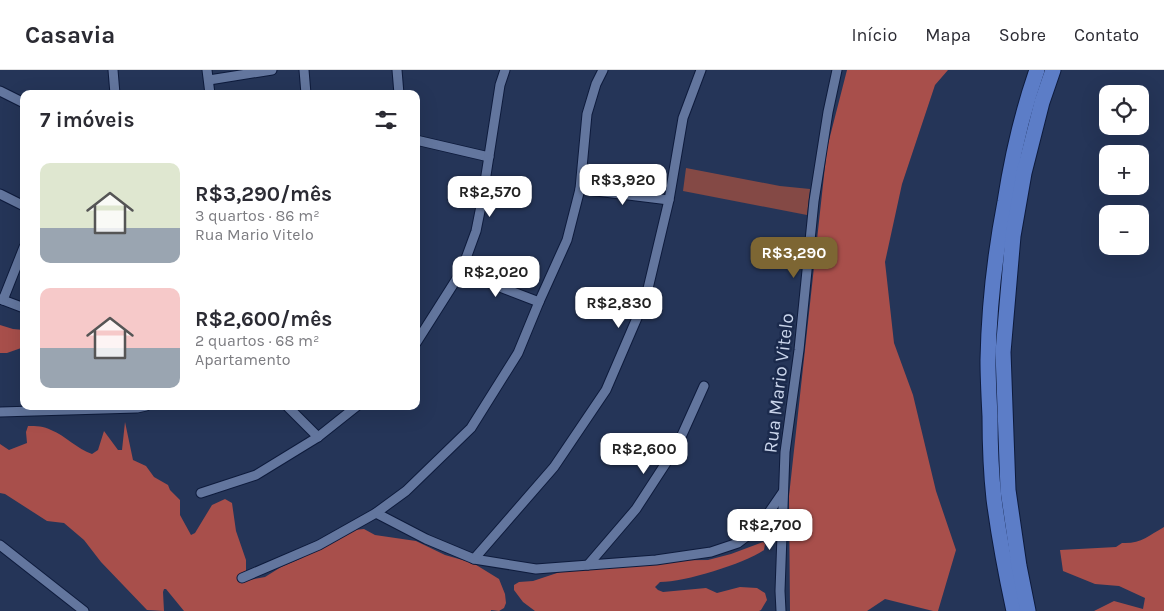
<!DOCTYPE html>
<html lang="pt">
<head>
<meta charset="utf-8">
<style>
  body { margin:0; font-family:Karla,sans-serif; background:#f2f2f3; color:#2b2b33; height:100vh; display:flex; flex-direction:column; font-size:19px; white-space:nowrap }
  * { box-sizing:border-box; margin:0 }
  p { font-size:16px; color:#7c7c81 }
  .icon { flex:none; width:28px; height:28px; fill:none; stroke:currentColor; stroke-width:2; stroke-linecap:round; stroke-linejoin:round }
  .map { position:relative; flex:1; overflow:hidden }
  .drawer { position:absolute; left:20px; top:20px; width:400px; height:320px; display:flex; flex-direction:column; background:#fff; border-radius:10px; box-shadow:0 5px 20px #0002 }
  .drawer>* { flex:none }
  .buttons { position:absolute; left:1099px; top:15px; display:grid; gap:10px }
  .buttons a { display:grid; place-items:center; width:50px; height:50px; border-radius:10px; background:#fff; box-shadow:0 5px 20px #0002; font-size:25px }
  .price { position:absolute; translate:-50% -42px; padding:0 11px; border-radius:10px; background:#fff; color:#222; font-size:16px; line-height:32px; filter:drop-shadow(0 1px 2px #0008) }
  .price::after { content:''; position:absolute; left:50%; top:30px; width:15px; height:11px; margin-left:-8px; background:inherit; clip-path:polygon(0 0,100% 0,50% 100%) }
  .price.selected { background:#7d6633; color:#fff }
  ul { padding:0; list-style:none }
  li { display:flex; align-items:center; gap:15px; height:125px; padding:0 20px }
  li span { display:grid; place-items:center; flex:none; width:140px; height:100px; border-radius:10px; color:#555 }
  li>.icon { margin-inline-start:auto }
  span .icon { width:60px; height:60px; fill:#fffc; stroke-width:1 }
  li b { font-size:21px }
  h2 { display:flex; justify-content:space-between; align-items:center; height:60px; padding:0 20px; font-size:21px }
  header { display:flex; align-items:center; gap:30px; box-sizing:border-box; height:70px; padding:0 25px; background:#fff; border-bottom:1px solid #e1e1e2 }
  header strong { font-size:24px }
  nav { display:flex; gap:28px; margin-inline-start:auto; font-size:18px }
  .map>svg:first-child { display:block }
</style>
</head>
<body>
<header>
<strong>Casavia</strong>
<nav><a>Início</a><a>Mapa</a><a>Sobre</a><a>Contato</a></nav>
</header>
<div class="map">
<svg width="1164" height="541" viewBox="0 0 1164 541">
  <rect width="100%" height="100%" fill="#253558"/>
  <polygon fill="#844945" points="686,98 780,116 810,119 807,145 683,121"/>
  <g fill="#a84f4b">
    <polygon points="847,0 948,0 935,15 902,114 885,192 894,273 913,325 936,421 956,480 938,541 933,541 885,529 867,541 790,541 789,426 827,78"/>
    <polygon points="0,255 13,259 24,260 24,277 7,283 0,283"/>
    <path d="M 125,352 L 133,390 L 146,396 L 154,407 L 168,415 L 170,420 L 180,430 L 180,445 L 191,465 L 195,463 L 212,435 L 225,429 L 232,433 L 236,461 L 246,490 L 246,506 L 249,510 L 265,507 L 281,497 L 302,488 L 343,461 L 364,459 L 375,465 L 416,471 L 445,485 L 473,493 L 499,509 L 505,524 L 506,533 L 504,538 L 499,541 L 491,540 L 491,541 L 184,541 L 166,519 L 164,519 L 163,522 L 164,541 L 147,540 L 101,492 L 84,470 L 64,453 L 47,451 L 5,424 L 0,423 L 0,374 L 9,380 L 27,373 L 26,362 L 28,356 C 36,356 44,356 51,360 C 66,366 77,379 92,384 L 98,380 L 104,361 L 118,380 L 122,380 Z"/>
    <path d="M 1164,457 L 1164,541 L 1094,541 L 1114,531 L 1143,539 L 1145,528 L 1119,516 L 1095,514 L 1063,501 L 1060,480 L 1116,477 L 1122,473 C 1141,474 1148,466 1164,457 Z"/>
    <path d="M 763,472 L 765,474 L 764,480 C 743,494 685,512 660,512 L 655,517 L 658,520 L 663,522 L 706,518 L 717,523 L 740,517 L 757,518 L 765,523 L 767,530 L 761,540 L 759,541 L 535,541 L 523,532 L 514,520 L 514,515 L 519,512 L 533,511 L 572,498 L 622,491 L 708,490 L 731,484 Z"/>
  </g>
  <g fill="none" stroke-linecap="round" stroke-linejoin="round">
    <g stroke="#0e1b3c" stroke-width="11">
      <g id="minor">
        <polyline points="113,0 115,24"/>
        <polyline points="207,0 210,24"/>
        <polyline points="304,0 306,24"/>
        <polyline points="397,0 399,24"/>
        <polyline points="209,10 272,0"/>
        <polyline points="0,21 24,33"/>
        <polyline points="416,70 489,87"/>
        <polyline points="580,119 669,130"/>
        <polyline points="0,124 24,136"/>
        <polyline points="461,202 539,232"/>
        <polyline points="0,229 24,238"/>
        <polyline points="3,230 24,177"/>
        <polyline points="416,273 461,202 476,161 482,131 500,15 505,0"/>
        <polyline points="287,336 318,367"/>
        <polyline points="0,342 137,338 146,336"/>
        <polyline points="201,423 256,405 318,367 357,336"/>
        <polyline points="376,443 426,469 474,489 536,499 656,490 711,482 738,473 759,457 783,422"/>
        <polyline points="0,475 84,541"/>
        <polyline points="474,489 554,397 606,320 646,227 669,130 683,48 701,0"/>
        <polyline points="588,495 636,439 677,376 704,316"/>
        <polyline points="242,508 319,475 376,443 406,421 471,358 518,283 539,232 567,170 580,119 587,44 596,14 603,0"/>
        <polyline points="781,541 780,521 785,382 799,280 814,131 828,42 837,0"/>
      </g>
    </g>
    <g stroke="#0e1b3c" stroke-width="17">
      <g id="trunk">
        <path d="M 1014,541 C 1006,504 999,467 994,429 C 991,402 990,374 990,346 C 989,327 988,308 988,290 C 989,237 995,184 1005,132 C 1012,87 1022,43 1037,0"/>
        <polyline points="1028,541 1019,496 1008,420 1003,282 1013,166 1024,103 1042,32 1053,0"/>
      </g>
    </g>
    <use href="#minor" stroke="#63769e" stroke-width="9"/>
    <use href="#trunk" stroke="#5c7dc7" stroke-width="15"/>
  </g>
  <g text-anchor="middle" stroke-width="5" stroke-linejoin="round" paint-order="stroke">
    <g font-size="19" fill="#cad5eb" stroke="#1b2a4c">
      <text transform="translate(778 313) rotate(-83)" y="7">Rua Mario Vitelo</text>
    </g>
  </g>
</svg>
<div class="buttons">
<a><svg class="icon" aria-label="locate" viewBox="0 0 24 24"><circle cx="12" cy="12" r="6"/><path d="M12 2v4M12 18v4M2 12h4M18 12h4"/></svg></a>
<a>+</a>
<a>−</a>
</div>
<b class="price" style="left:623px;top:136px">R$3,920</b>
<b class="price" style="left:490px;top:148px">R$2,570</b>
<b class="price selected" style="left:794px;top:209px">R$3,290</b>
<b class="price" style="left:496px;top:228px">R$2,020</b>
<b class="price" style="left:619px;top:259px">R$2,830</b>
<b class="price" style="left:644px;top:405px">R$2,600</b>
<b class="price" style="left:770px;top:481px">R$2,700</b>
<section class="drawer">
<h2>7 imóveis<svg class="icon" aria-label="filters" viewBox="0 0 24 24"><path d="M4 7h16M4 17h16"/><circle cx="9" cy="7" r="2"/><circle cx="15" cy="17" r="2"/></svg></h2>
<ul>
<li><span style="background:linear-gradient(#dfe7d0 65%,#9aa5b1 0)"><svg class="icon" aria-label="home" viewBox="0 0 24 24"><path d="M3 11l9-7 9 7M6 9v11h12V9"/></svg></span><div><b>R$3,290/mês</b><p>3 quartos · 86 m²</p><p>Rua Mario Vitelo</p></div></li>
<li><span style="background:linear-gradient(#f6c9c9 60%,#9aa5b1 0)"><svg class="icon" aria-label="home" viewBox="0 0 24 24"><path d="M3 11l9-7 9 7M6 9v11h12V9"/></svg></span><div><b>R$2,600/mês</b><p>2 quartos · 68 m²</p><p>Apartamento</p></div></li>
</ul>
</section>
</div>
</body>
</html>
